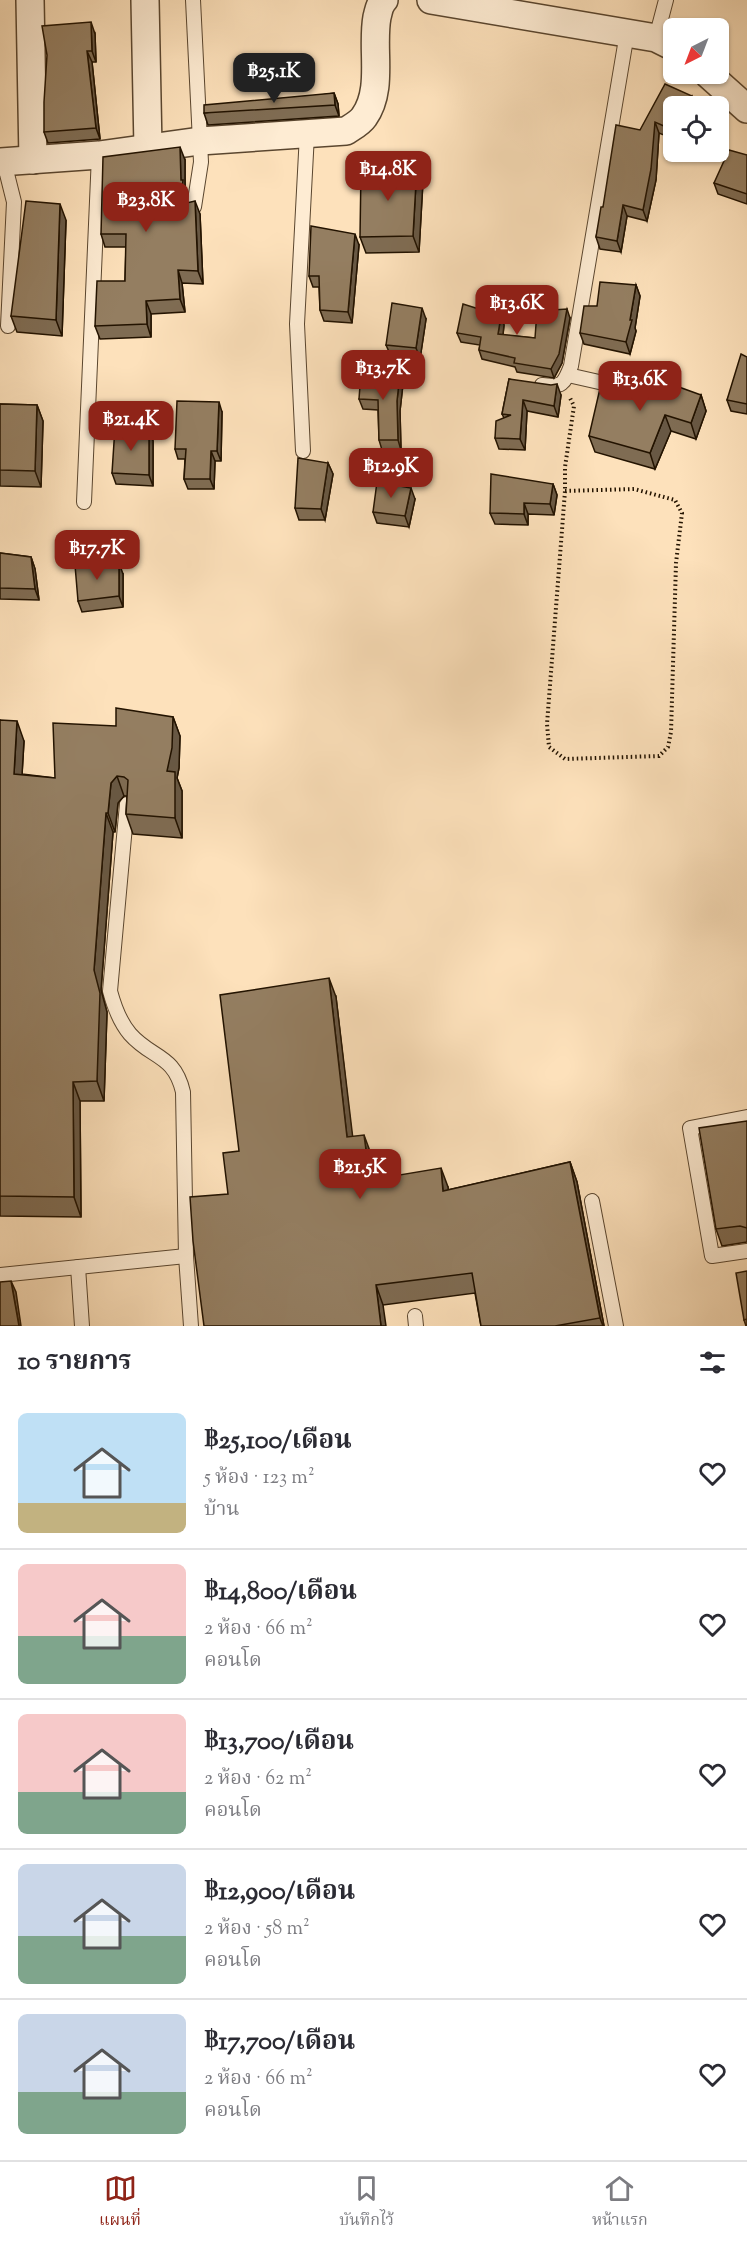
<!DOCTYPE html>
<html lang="th">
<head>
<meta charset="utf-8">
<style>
  body { margin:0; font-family:"Sorts Mill Goudy","Noto Serif Thai",serif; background:#f7f7f7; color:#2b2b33; height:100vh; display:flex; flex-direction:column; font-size:22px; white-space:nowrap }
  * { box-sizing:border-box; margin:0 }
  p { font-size:20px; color:#7c7c81 }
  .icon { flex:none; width:33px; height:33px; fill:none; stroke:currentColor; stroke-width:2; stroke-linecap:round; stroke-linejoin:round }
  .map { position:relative; height:1326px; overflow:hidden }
  .panel { display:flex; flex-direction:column; background:#fff; flex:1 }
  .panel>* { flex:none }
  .needle { width:39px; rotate:222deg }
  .controls { position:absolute; left:663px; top:18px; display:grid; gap:12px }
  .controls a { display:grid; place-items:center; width:66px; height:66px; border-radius:9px; background:#fff; box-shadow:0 2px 4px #0004; font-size:30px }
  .price { position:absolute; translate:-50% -51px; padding:0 14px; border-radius:12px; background:#8f2418; color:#fff; font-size:20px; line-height:39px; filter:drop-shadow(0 2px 3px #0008) }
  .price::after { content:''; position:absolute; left:50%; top:36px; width:18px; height:14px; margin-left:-9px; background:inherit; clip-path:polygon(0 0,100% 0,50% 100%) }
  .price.active { background:#222; color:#fff }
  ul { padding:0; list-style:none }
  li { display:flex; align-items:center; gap:18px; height:150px; padding:0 18px }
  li+li { border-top:2px solid #e1e1e2 }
  li span { display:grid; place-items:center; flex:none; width:168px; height:120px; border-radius:9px; color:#555 }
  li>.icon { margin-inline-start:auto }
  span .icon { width:72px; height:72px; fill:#fffc; stroke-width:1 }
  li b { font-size:26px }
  h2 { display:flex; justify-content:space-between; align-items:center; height:72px; padding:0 18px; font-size:26px }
  .menu { display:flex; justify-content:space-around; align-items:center; height:84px; border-top:2px solid #e1e1e2; background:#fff; font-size:16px; color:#7c7c81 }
  .menu a { display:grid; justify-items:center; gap:3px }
  .menu .active { color:#8f2418 }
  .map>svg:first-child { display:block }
</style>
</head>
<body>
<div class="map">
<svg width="747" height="1326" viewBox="0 0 747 1326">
  <rect width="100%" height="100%" fill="#fde1bb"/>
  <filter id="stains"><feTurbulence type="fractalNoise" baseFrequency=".00333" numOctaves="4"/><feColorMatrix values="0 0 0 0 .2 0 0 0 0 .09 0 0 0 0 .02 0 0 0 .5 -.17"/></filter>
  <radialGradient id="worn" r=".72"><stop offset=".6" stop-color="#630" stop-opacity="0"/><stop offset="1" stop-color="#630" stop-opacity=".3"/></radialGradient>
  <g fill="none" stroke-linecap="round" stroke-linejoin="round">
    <g stroke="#5a462f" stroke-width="16">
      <g id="service">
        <polyline points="193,0 201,162 194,207"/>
        <polyline points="656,38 666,0"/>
        <polyline points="4,162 14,202 8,326"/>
        <polyline points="568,375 630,389"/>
        <path d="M 542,385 C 562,388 564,384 571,366 L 627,33"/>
        <polyline points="303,451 297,324 307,134"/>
        <polyline points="84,502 99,155"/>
        <path d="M 127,804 L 110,991 C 114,1006 119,1021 130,1034 C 152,1059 174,1054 183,1092 L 186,1256 L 191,1326"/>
        <polyline points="747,1117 690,1128 712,1256 747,1251"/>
        <polyline points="592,1201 616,1326"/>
        <polyline points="78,1267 82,1326"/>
        <polyline points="0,1275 186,1256"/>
        <polyline points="415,1316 416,1326"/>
      </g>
    </g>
    <g stroke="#5a462f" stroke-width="30">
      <g id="minor">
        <polyline points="30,0 33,160"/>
        <polyline points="145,0 148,148"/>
        <polyline points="431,0 656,38 674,47"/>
        <polyline points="708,74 747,109"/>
        <path d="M 0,162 L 99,155 L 200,141 L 346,131 C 352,127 360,123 364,117 C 384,89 371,49 377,17 C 379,10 379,5 384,0"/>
      </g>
    </g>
    <polyline stroke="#231300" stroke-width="4" stroke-dasharray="1.5 3" stroke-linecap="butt" points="565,491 634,489 675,500 682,513 676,563 671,732 668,747 659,756 565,759 549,747 547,724 565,491 565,467 574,406 570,398"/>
    <use href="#service" stroke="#feecd3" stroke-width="14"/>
    <use href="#minor" stroke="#feecd3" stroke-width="27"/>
  </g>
  <g fill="#7f6c53" stroke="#231300" stroke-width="1.5">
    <polygon points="95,34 96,62 92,62 100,139 48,143 44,132"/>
    <polygon points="334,93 338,104 339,116 208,125 204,113"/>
    <polygon points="674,106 674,139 659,133 656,180 647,221 627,216 621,252 600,249 596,237 603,207 640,130"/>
    <polygon points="747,155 747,204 718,194 714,183"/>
    <polygon points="185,160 185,188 187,192 186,202 200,214 203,284 182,283 185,312 151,314 151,337 100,339 95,326 125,281 126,247 105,247 101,234"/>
    <polygon points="423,181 419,252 366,253 360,237"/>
    <polygon points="66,220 62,336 17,332 11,316"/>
    <polygon points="359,245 352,323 324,321 320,310 319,287 313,287 309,276"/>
    <polygon points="636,285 640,296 635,328 636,331 630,354 584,344 580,333 597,306"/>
    <polygon points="501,316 504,325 503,335 535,338 570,318 562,363 554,378 517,372 515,367 482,359 479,350 480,345 461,342 457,333"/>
    <polygon points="426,319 420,359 391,356 386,345"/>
    <polygon points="747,357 747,414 731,411 727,400"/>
    <polygon points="509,379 561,395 558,417 527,411 525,450 499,449 495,438 504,418 502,414"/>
    <polygon points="403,384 400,411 401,450 382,450 379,440 378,410 363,409 359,399"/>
    <polygon points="701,395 706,411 696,439 671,431 655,469 595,452 589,436"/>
    <polygon points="0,404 37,405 43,421 41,487 0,486"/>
    <polygon points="222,412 221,461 215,461 214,489 188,489 184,479 185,459 178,459 175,449"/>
    <polygon points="149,430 153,441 153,486 116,484 112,473"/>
    <polygon points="328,463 333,474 325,520 299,520 295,508"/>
    <polygon points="553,484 557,495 554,515 528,514 528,525 495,524 490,513"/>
    <polygon points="415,499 409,527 377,523 373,512"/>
    <polygon points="0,553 31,557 35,569 39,600 0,599"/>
    <polygon points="123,574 123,607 82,612 78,601"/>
    <polygon points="173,717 180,736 179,768 177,778 182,791 182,838 133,834 126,814 127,796 124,796 118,803 115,832 113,832 101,990 107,1012 104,1101 80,1101 81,1217 0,1216 0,720 24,741 22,774 55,778 116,726"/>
    <polygon points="336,997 352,1137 371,1154 374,1179 448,1187 448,1190 570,1162 577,1182 604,1326 481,1326 475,1293 383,1305 228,1194 239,1151"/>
    <polygon points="747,1121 747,1242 722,1246 716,1229"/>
    <polygon points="747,1271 747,1326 746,1326 744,1320"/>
  </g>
  <g fill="#685844" stroke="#231300" stroke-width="1.5">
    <polygon points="91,22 95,34 96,62 92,51"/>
    <polygon points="87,51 92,62 100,139 96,128"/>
    <polygon points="334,93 338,104 339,116 335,105"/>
    <polygon points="692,96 696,106 686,106"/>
    <polygon points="655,122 659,133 656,180 647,221 643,210"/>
    <polygon points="180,147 185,160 185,188 187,192 185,210 181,197"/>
    <polygon points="417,165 423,181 419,252 413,236"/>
    <polygon points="195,201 200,214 203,284 198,271"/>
    <polygon points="60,204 66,220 62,336 56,320"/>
    <polygon points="623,205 627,216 621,252 617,241"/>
    <polygon points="355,234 359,245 352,323 348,312"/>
    <polygon points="178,270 182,283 185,312 180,299"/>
    <polygon points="636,285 640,296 635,328 636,331 630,354 626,342"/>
    <polygon points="146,301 151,314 151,337 147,324"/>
    <polygon points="422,308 426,319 420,359 416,348"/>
    <polygon points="567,309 570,318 562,363 554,378 551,369"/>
    <polygon points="501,316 504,325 502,343 498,334"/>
    <polygon points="400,374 403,384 400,411 401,450 398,440 397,401"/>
    <polygon points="557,384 561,395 558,417 554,406"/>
    <polygon points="701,395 706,411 696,439 691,423"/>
    <polygon points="523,400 527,411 525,450 520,439"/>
    <polygon points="219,402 222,412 221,461 217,451"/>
    <polygon points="37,405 43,421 41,487 35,471"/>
    <polygon points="665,415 671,431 655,469 650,453"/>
    <polygon points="149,430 153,441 153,486 149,475"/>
    <polygon points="211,451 215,461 214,489 210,479"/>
    <polygon points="328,463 333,474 325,520 321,509"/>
    <polygon points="553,484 557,495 554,515 550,504"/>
    <polygon points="411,488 415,499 409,527 405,516"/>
    <polygon points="524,503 528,514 528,525 524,514"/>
    <polygon points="31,557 35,569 39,600 35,589"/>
    <polygon points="119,563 123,574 123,607 119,596"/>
    <polygon points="173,717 180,736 179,768 177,778 182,791 182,838 175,818 167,771"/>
    <polygon points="17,721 24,741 21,793 14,774"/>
    <polygon points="117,776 124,796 118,803 115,832 108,813 111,783"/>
    <polygon points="106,813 113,832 101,990 107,1012 104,1101 97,1081 94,970"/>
    <polygon points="329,978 336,997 355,1156 347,1137"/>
    <polygon points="73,1082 80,1101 81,1217 74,1197"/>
    <polygon points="364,1135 371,1154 377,1199 370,1180"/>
    <polygon points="570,1162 577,1182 604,1326 603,1326 600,1318"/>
    <polygon points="441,1168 448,1187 450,1211 443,1191"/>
    <polygon points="11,1281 16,1292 21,1326 19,1326"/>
    <polygon points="376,1285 383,1305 386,1326 381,1326"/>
  </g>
  <g fill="#947e61" stroke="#231300" stroke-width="1.5">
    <polygon points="91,22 92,51 87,51 96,128 44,132 44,102 47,55 42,26"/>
    <polygon points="665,84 692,96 686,106 674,106 673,130 655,122 651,169 643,210 623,205 617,241 596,237 601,207 603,207 616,125 640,130"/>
    <polygon points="334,93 335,105 204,113 204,105"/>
    <polygon points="180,147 181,180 183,180 181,197 187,203 195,201 198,271 178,270 180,299 146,301 147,324 95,326 97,281 125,281 126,234 101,234 103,157"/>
    <polygon points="729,150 747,155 747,194 714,183"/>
    <polygon points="417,165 413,236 360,237 361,170"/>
    <polygon points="26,201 60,204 56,320 11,316"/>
    <polygon points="311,226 355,234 348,312 320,310 319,276 309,276"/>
    <polygon points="600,282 636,285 630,320 632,320 626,342 580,333 584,306 597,306"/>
    <polygon points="392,303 422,308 416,348 386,345"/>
    <polygon points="463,304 501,316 498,334 535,338 537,311 567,309 559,354 551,369 514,363 515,358 479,350 481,337 457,333"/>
    <polygon points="741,354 747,357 747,404 727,400"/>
    <polygon points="361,373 400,374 397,401 398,440 379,440 378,400 359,399"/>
    <polygon points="643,374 701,395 691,423 665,415 650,453 589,436 601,384 642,388"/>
    <polygon points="509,379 551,385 557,384 554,406 523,400 520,439 495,438 496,421 511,415 502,414"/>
    <polygon points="177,401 219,402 217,451 211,451 210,479 184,479 186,449 175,449"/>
    <polygon points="0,404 37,405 35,471 0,470"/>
    <polygon points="115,427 149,430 149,475 112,473"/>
    <polygon points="298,458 328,463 321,509 295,508"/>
    <polygon points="491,474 553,484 550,504 524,503 524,514 490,513"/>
    <polygon points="377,482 411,488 405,516 373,512"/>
    <polygon points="0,553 31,557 35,589 0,588"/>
    <polygon points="119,563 119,596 78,601 75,565"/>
    <polygon points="116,708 173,717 172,748 167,771 175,772 175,818 126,814 128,780 124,777 117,776 111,783 108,813 106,813 94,970 100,993 97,1081 73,1082 74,1197 0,1196 0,720 17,721 14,774 55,778 53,723 116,726"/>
    <polygon points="329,978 347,1137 364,1135 370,1180 441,1168 443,1191 570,1162 600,1318 555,1326 481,1326 472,1273 376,1285 381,1326 204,1326 193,1241 190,1197 228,1194 223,1153 239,1151 220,995"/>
    <polygon points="747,1121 747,1228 740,1226 716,1229 699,1128"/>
    <polygon points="747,1271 747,1319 744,1320 736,1273"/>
    <polygon points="11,1281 19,1326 0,1326 0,1282"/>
  </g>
  <rect width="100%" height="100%" filter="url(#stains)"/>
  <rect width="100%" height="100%" fill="url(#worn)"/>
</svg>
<div class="controls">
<a><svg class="needle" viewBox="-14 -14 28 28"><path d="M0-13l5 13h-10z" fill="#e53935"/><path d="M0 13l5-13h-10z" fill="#7c7c81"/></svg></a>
<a><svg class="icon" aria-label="locate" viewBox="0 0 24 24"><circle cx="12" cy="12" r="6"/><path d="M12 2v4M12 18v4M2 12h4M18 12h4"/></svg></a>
</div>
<b class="price active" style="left:274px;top:104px">฿25.1K</b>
<b class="price" style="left:388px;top:202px">฿14.8K</b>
<b class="price" style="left:146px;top:233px">฿23.8K</b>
<b class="price" style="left:517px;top:336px">฿13.6K</b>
<b class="price" style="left:383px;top:401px">฿13.7K</b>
<b class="price" style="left:640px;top:412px">฿13.6K</b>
<b class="price" style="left:131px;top:452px">฿21.4K</b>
<b class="price" style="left:391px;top:499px">฿12.9K</b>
<b class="price" style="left:97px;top:581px">฿17.7K</b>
<b class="price" style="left:360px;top:1200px">฿21.5K</b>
</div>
<section class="panel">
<h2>10 รายการ<svg class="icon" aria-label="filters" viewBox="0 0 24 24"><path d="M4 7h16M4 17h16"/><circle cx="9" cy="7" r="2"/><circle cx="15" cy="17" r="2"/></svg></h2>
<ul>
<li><span style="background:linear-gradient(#bfe0f5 75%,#c2b280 0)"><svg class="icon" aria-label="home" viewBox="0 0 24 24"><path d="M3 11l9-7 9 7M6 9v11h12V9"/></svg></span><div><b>฿25,100/เดือน</b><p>5 ห้อง · 123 m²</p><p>บ้าน</p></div><svg class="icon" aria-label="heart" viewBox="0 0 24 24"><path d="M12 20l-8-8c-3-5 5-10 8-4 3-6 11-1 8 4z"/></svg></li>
<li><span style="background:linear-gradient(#f6c9c9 60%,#7fa58c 0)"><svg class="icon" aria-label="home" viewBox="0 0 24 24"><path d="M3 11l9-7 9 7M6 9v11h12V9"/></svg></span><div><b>฿14,800/เดือน</b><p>2 ห้อง · 66 m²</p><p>คอนโด</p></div><svg class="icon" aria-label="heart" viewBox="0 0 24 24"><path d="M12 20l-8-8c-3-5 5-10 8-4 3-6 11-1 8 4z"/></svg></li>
<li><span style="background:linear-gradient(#f6c9c9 65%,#7fa58c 0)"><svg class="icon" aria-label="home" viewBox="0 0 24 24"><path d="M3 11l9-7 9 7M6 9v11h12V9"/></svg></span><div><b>฿13,700/เดือน</b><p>2 ห้อง · 62 m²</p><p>คอนโด</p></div><svg class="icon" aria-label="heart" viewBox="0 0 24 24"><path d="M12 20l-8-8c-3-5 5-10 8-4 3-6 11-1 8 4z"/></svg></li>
<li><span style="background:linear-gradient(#c9d6e8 60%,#7fa58c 0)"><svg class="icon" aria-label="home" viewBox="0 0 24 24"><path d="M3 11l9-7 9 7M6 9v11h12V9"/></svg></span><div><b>฿12,900/เดือน</b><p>2 ห้อง · 58 m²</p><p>คอนโด</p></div><svg class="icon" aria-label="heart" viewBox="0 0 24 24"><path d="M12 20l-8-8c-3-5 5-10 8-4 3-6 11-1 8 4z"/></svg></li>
<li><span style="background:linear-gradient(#c9d6e8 65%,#7fa58c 0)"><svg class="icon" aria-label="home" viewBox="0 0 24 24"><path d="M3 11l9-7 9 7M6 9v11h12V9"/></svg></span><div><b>฿17,700/เดือน</b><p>2 ห้อง · 66 m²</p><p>คอนโด</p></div><svg class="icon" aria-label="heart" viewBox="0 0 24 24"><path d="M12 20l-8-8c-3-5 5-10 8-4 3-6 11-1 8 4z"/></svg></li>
</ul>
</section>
<nav class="menu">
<a class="active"><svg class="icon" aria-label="map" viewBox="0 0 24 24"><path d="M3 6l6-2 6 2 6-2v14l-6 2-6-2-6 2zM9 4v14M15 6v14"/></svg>แผนที่</a>
<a><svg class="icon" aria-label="saved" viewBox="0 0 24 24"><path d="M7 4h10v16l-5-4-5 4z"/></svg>บันทึกไว้</a>
<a><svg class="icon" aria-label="home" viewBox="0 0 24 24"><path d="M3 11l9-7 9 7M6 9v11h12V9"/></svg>หน้าแรก</a>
</nav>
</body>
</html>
